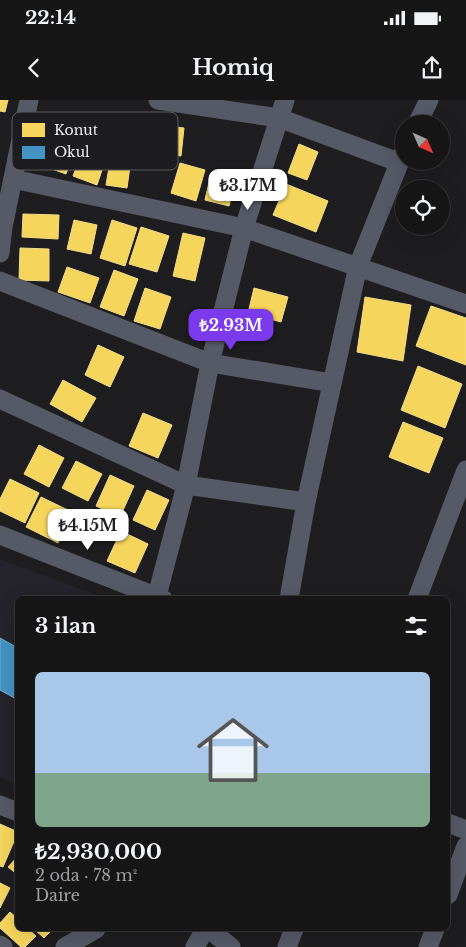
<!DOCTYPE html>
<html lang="tr">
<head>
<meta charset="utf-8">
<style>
  body { margin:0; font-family:"Libre Baskerville",serif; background:#1f1f20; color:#f1f3f6; height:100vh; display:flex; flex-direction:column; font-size:19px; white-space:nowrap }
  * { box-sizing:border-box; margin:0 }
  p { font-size:16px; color:#9e9fa1 }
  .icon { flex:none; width:28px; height:28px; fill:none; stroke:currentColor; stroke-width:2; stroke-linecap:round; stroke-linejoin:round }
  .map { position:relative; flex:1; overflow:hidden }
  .side { position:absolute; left:15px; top:496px; width:435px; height:335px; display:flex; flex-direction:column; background:#161617; border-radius:8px; box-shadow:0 5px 20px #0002,0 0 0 1px #353536 }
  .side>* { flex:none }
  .needle { width:32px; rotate:135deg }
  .controls { position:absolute; left:395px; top:15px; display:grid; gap:10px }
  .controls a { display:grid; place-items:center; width:55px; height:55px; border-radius:50%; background:#161617; box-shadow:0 5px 20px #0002,0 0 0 1px #353536; font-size:25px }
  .price { position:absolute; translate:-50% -42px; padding:0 11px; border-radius:10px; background:#fff; color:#222; font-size:16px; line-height:32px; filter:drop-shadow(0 1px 2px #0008) }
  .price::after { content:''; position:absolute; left:50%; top:30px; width:15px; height:11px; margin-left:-8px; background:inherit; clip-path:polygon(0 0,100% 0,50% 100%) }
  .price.active { background:#7c3aed; color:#fff }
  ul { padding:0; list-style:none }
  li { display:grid; align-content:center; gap:10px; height:265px; padding:0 20px }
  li+li { border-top:1px solid #353536 }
  li span { display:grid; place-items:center; height:155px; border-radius:8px; color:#555 }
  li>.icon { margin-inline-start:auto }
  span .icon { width:90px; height:90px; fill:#fffc; stroke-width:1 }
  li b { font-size:21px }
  h2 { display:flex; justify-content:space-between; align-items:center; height:60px; padding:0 20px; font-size:21px }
  .status { display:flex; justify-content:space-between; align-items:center; height:35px; padding:0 25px; background:#161617; direction:ltr }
  .status svg { height:14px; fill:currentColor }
  header { display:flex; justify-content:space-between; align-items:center; height:65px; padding:0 20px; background:#161617; font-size:22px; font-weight:700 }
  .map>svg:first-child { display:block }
</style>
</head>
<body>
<div class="status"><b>22:14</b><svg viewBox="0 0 49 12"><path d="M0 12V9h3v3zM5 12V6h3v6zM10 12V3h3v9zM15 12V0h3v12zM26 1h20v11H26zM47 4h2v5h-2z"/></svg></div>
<header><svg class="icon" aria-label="back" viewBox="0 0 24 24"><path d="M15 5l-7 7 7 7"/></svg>Homiq<svg class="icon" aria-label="share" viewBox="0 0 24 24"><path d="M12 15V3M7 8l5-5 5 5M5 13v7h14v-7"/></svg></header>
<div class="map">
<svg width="466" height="847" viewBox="0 0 466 847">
  <rect width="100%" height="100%" fill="#1e1d1f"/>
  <polygon fill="#25232b" points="0,459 108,499 18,499 17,685 0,677"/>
  <g fill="#f6d55c" stroke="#f3dc88">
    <polygon points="0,0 8,0 5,12 0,11"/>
    <polygon points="159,25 184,28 181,56 156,53"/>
    <polygon points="45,42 74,52 66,74 38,64"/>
    <polygon points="299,44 318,52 307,80 288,73"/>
    <polygon points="83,50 106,58 97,85 73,76"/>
    <polygon points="111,56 131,59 127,88 106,85"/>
    <polygon points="180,63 205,70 196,101 171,93"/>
    <polygon points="211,73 236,78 229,106 205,100"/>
    <polygon points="286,84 328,101 316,132 273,115"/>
    <polygon points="23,114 59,115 58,139 22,137"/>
    <polygon points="74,120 97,125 91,154 67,149"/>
    <polygon points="112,120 137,128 125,166 100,158"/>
    <polygon points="141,127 169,136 157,172 129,164"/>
    <polygon points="183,133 205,138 195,181 173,176"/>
    <polygon points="20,148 49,149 49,181 19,180"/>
    <polygon points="67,167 99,178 90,203 58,192"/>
    <polygon points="114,170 138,179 124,216 100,207"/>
    <polygon points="145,188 171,197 160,229 134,221"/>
    <polygon points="254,188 288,197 281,222 248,213"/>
    <polygon points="365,197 411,205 403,261 357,252"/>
    <polygon points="431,206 466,218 466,265 416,246"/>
    <polygon points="98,245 124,257 110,287 85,275"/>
    <polygon points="418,266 462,284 445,328 401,310"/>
    <polygon points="63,280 96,298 82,322 50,304"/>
    <polygon points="143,313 172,325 158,358 129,346"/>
    <polygon points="403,322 443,338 429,373 389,357"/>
    <polygon points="39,345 64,358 49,387 24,374"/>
    <polygon points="76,361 102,374 88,401 62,388"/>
    <polygon points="110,375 134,386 120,417 96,406"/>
    <polygon points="10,379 39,393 25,423 0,411 0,399"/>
    <polygon points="147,390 169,400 155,430 133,420"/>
    <polygon points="41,397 74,413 58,443 26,427"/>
    <polygon points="121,431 148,444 135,473 107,461"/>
    <polygon points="0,724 18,732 3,767 0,766"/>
    <polygon points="18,756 18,775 8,767"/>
    <polygon points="0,783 10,788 0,808"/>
    <polygon points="10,812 18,819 18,829 28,829 36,836 25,847 21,847 0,828 0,823"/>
    <polygon points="34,829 53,829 44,838"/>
  </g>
  <polygon fill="#4393c3" stroke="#76aed0" points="0,538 18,548 18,600 0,590"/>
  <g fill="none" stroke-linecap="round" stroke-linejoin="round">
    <g stroke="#565966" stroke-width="19">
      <polyline points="158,0 279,18 398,62"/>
      <polyline points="417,24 429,0"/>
      <polyline points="13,79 244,128 466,204"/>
      <polyline points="0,153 3,127 29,0"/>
      <polyline points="0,181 210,263 332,283"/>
      <polyline points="0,299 186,385 306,402"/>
      <polyline points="0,435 163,499"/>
      <polyline points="157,496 186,385 210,263 244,128 285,0"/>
      <polyline points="289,499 306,402 358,166 404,51"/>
      <polyline points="417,499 466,370"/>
      <polyline points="0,705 18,712"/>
      <polyline points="448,723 466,730"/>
      <polyline points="448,795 466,746"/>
      <polyline points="209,829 231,847"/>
      <polyline points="0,845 3,847"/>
      <polyline points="65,847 96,829"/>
      <polyline points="195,847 205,829"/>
      <polyline points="287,847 294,829"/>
      <polyline points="428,847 435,829"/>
    </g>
  </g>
  <rect x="12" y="12" width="166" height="58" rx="8" fill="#1d1c20" stroke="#5b5a5e" stroke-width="1"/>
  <rect x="22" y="23" width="23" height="14" fill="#f6d55c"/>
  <rect x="22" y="46" width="23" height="13" fill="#4393c3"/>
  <g font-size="14" fill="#ececee">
    <text x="54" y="35">Konut</text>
    <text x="54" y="57">Okul</text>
  </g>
</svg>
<div class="controls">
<a><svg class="needle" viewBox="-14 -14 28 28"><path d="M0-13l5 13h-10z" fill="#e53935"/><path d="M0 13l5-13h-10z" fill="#9e9fa1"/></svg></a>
<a><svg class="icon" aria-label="locate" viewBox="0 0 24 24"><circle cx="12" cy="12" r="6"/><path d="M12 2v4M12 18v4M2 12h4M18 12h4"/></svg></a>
</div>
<b class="price" style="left:248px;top:111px">₺3.17M</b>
<b class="price active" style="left:231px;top:251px">₺2.93M</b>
<b class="price" style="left:88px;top:451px">₺4.15M</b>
<section class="side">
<h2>3 ilan<svg class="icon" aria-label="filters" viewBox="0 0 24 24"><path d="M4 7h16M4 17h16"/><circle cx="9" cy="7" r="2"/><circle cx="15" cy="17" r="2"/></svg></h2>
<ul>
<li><span style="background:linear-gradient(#a9c7e8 65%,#7fa58c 0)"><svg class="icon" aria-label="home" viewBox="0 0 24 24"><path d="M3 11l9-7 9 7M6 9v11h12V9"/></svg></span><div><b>₺2,930,000</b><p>2 oda · 78 m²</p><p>Daire</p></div></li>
</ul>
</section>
</div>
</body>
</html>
